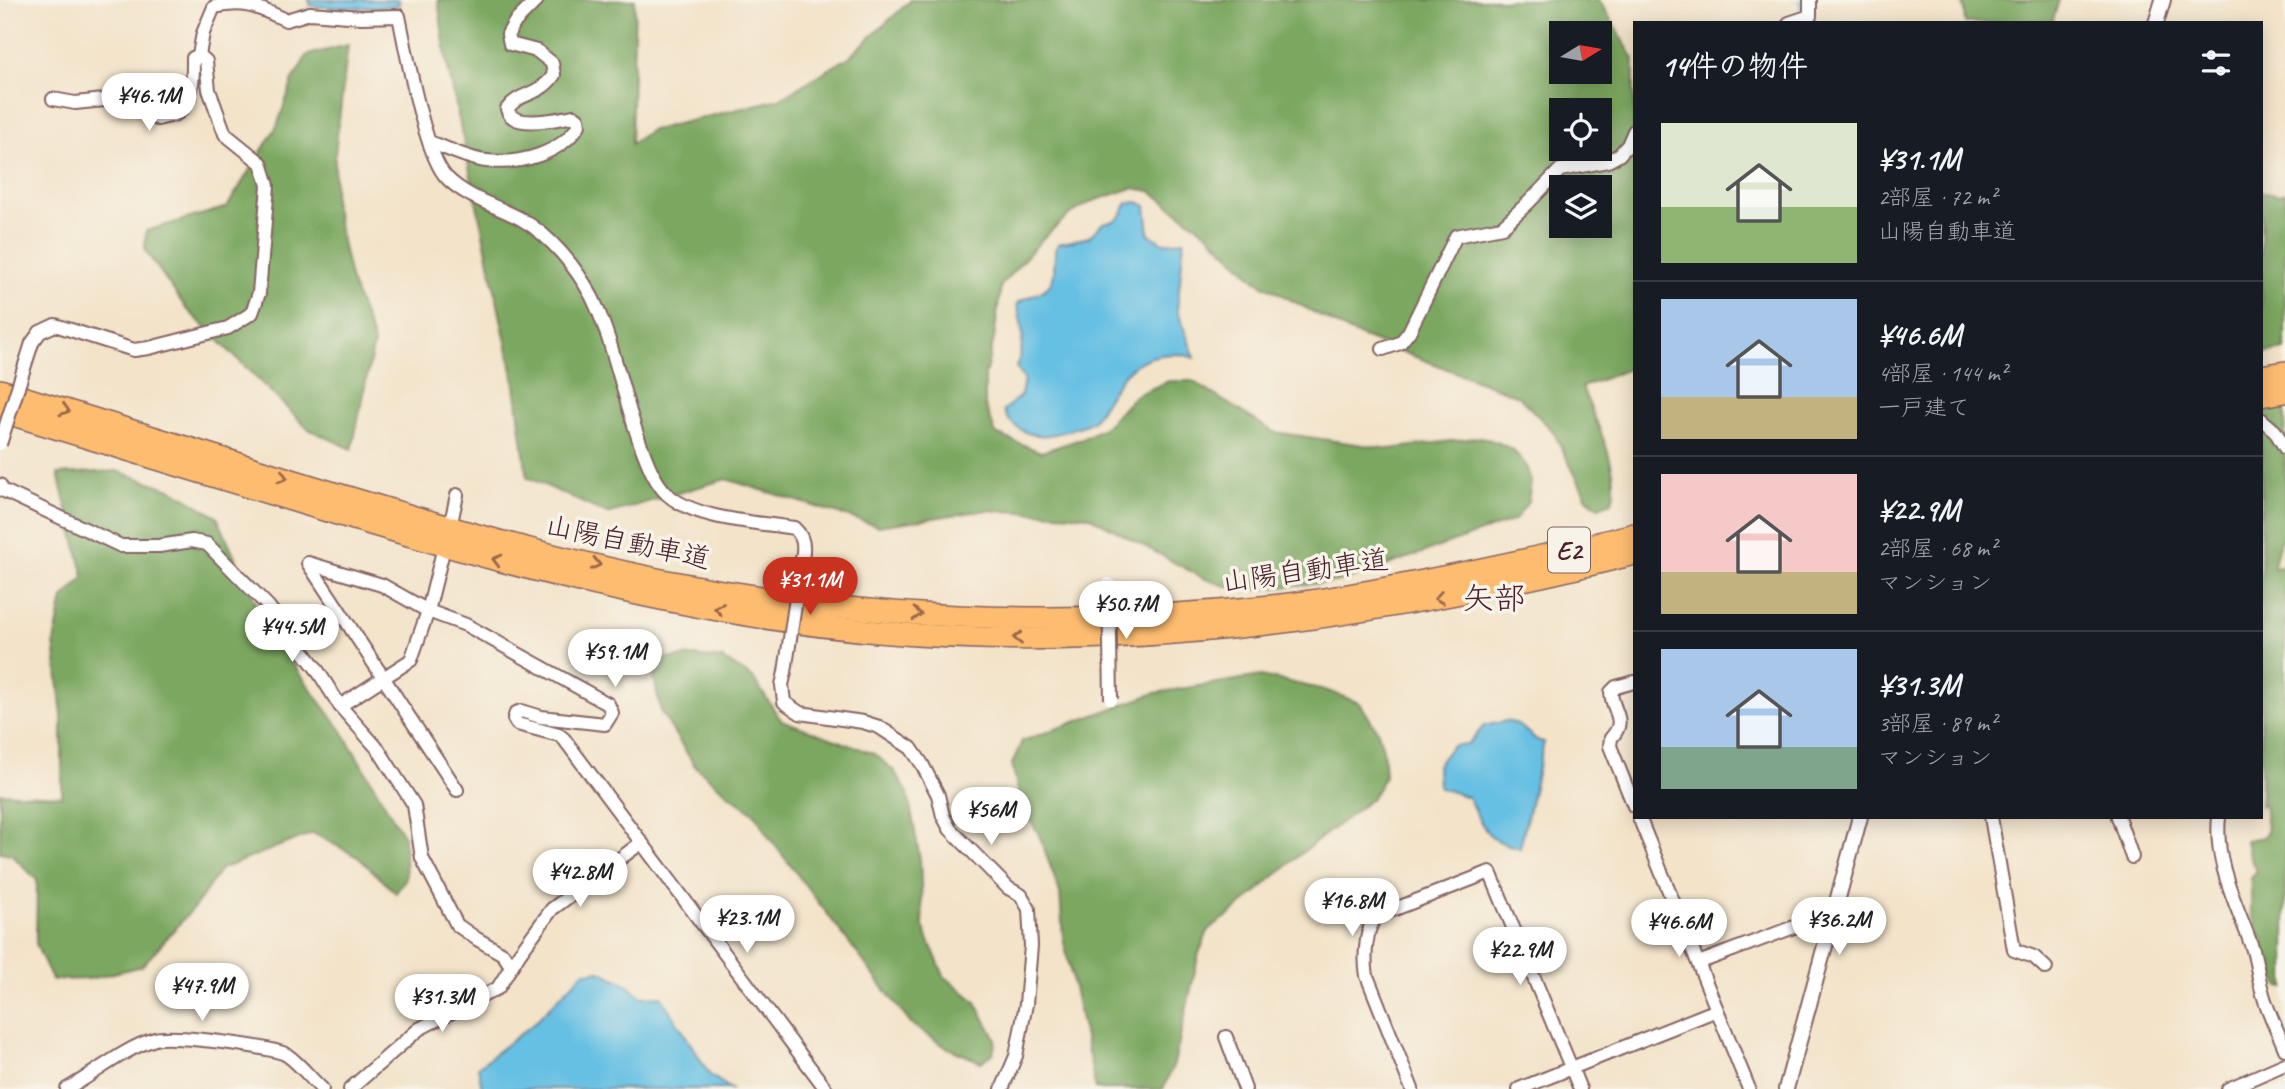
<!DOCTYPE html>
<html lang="ja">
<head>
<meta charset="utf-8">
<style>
  body { margin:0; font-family:Caveat,"Klee One",sans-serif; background:#242831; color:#f1f3f6; height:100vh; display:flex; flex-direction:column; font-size:26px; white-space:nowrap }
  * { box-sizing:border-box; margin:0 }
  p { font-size:23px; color:#9ea1a6 }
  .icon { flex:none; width:38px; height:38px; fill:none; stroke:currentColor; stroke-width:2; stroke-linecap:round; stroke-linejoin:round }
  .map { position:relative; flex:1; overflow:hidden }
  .side { position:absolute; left:1633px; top:21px; width:630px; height:798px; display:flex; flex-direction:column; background:#171b24; border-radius:0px; box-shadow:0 4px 18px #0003 }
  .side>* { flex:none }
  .needle { width:46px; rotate:79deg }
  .buttons { position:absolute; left:1549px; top:21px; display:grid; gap:14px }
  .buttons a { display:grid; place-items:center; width:63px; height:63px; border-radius:0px; background:#171b24; box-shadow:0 4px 18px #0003; font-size:35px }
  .price { position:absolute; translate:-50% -60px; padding:0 16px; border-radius:24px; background:#fff; color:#222; font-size:23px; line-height:46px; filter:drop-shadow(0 2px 4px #0008) }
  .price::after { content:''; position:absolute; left:50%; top:42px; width:21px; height:16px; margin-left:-10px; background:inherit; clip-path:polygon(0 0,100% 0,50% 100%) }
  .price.current { background:#c8321e; color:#fff }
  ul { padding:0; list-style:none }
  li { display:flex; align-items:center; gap:21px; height:175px; padding:0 28px }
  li+li { border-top:2px solid #363941 }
  li span { display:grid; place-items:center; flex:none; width:196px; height:140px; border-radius:0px; color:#555 }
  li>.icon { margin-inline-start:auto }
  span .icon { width:84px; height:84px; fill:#fffc; stroke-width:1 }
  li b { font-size:30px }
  h2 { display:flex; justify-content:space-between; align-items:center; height:84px; padding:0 28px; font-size:30px }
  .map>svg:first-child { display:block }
</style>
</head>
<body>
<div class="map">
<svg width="2285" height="1089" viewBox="0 0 2285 1089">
  <rect width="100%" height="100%" fill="#f7f3e8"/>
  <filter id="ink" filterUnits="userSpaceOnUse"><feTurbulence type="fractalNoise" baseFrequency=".0143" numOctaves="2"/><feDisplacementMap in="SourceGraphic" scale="14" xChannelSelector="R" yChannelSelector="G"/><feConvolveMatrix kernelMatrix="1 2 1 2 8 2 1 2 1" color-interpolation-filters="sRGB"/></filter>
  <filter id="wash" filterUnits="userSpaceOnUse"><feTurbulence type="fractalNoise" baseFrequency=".00686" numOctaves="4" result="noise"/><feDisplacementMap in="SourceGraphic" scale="28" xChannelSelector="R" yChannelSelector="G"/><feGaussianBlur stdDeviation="1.57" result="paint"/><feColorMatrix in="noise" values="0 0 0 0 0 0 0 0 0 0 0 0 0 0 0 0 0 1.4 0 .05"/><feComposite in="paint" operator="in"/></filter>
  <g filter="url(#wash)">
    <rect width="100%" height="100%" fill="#f3e3c9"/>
    <g fill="#7ca760" stroke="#636346" stroke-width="2" fill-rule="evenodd">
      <path d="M 438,0 L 635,0 L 631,144 L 649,131 L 779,99 L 849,57 L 911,0 L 1599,0 L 1634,59 L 1634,367 L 1582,387 C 1594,419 1622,469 1612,502 L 1598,507 L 1587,498 L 1553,431 L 1518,396 L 1350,332 L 1256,281 L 1208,234 L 1150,191 L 1133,188 L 1093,201 L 1069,215 L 1043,238 L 1001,285 L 994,339 L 985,375 L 985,405 L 996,434 L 1041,452 L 1084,438 L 1105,427 L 1136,395 L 1169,381 L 1192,381 L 1274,432 L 1390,449 L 1481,437 L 1499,443 L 1513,450 L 1526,465 L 1531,482 L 1528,502 L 1515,520 L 1343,581 L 1241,591 L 1205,579 L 1089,516 L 987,510 L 878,526 L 726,479 L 607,514 L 527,477 L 515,385 L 446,58 ZM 1561,33 L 1600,33 L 1600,72 L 1561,72 ZM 1561,110 L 1600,110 L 1600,149 L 1561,149 ZM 1561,187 L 1600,187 L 1600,226 L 1561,226 Z"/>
      <polygon points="1963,0 2059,0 2052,23 1965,23"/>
      <polygon points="348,45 335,154 334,204 350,278 374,342 352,449 308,429 186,308 145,250 146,231 227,207 277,126 293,80 307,55"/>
      <polygon points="2261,192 2279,195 2285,192 2285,350 2261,354"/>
      <polygon points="2285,402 2285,539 2280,541 2273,568 2285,566 2285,988 2280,987 2251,912 2251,878 2257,872 2249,856 2246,840 2263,837 2267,831 2264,804 2261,806 2261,406"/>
      <polygon points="117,471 173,490 217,517 269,632 342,731 404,837 406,878 396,893 358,857 313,833 221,869 197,904 142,966 89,979 52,980 36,944 37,880 11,854 0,852 0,793 62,796 62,716 54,642 63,598 84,577 58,474"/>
      <polygon points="693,656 723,659 753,678 781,720 875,754 894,771 908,793 920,859 923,927 944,976 975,1001 996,1039 993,1054 981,1062 946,1047 911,1024 768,836 755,814 728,794 695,766 661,712 653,672 661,659"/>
      <polygon points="1261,676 1325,690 1360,703 1378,732 1383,749 1385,776 1371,799 1298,856 1231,914 1209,929 1199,953 1174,1064 1163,1089 1096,1089 1063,937 1060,893 1039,835 1021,804 1012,764 1022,741 1155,693"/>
    </g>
    <g fill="#66c0e3" stroke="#587087" stroke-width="2">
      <path d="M 309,0 L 399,0 L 399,5 C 369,9 341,8 311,6 Z"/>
      <path d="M 1138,202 L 1146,206 L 1149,234 L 1163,243 L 1184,241 L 1177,310 L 1195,358 C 1183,354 1175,353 1162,355 C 1124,359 1112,394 1092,422 C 1066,431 1036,446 1013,424 C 1008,419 1006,417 1004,410 L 1021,395 L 1024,379 L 1016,367 C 1026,344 1023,327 1017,304 C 1027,295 1043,295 1051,283 C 1058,272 1051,257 1058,244 L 1089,237 L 1103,223 L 1114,221 L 1121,216 L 1127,203 Z"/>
      <path d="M 1506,721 C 1527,724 1528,740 1544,742 L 1520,848 C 1483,840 1484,827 1468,797 L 1440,788 L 1438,785 L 1437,765 L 1452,746 L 1468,744 L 1484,726 Z"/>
      <polygon points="599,971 625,983 642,997 661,996 710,1075 731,1089 482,1089 478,1067 533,1024 581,975 586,972"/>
    </g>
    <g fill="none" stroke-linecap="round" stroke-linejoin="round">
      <polyline stroke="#66c0e3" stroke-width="2.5" points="1800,0 1800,8"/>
    </g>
  </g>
  <g filter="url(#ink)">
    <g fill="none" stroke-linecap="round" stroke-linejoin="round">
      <g stroke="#856462" stroke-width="16">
        <g id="minor">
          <polyline points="1789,23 1810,16 1810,0"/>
          <path d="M 53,99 L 75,103 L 124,98 L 133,100 L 146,114 L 158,119 C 164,117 174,116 179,112 C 194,98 193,76 193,58 L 199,55 L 203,33 L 214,7 C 246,0 258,7 286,20 L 310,13 L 361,17 L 399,16 C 406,50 425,157 447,178 C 467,198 497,206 521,219 C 551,236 576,267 592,297 C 613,340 623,396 640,443 C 647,461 653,480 667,494 C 695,520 757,522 794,528 C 803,536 805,545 802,558"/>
          <path d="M 429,142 C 447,148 468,159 486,161 C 519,165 561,154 579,125 L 578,119 L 574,116 C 557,119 512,130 507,109 C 520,91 539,97 554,75 L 552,63 L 537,51 L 510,44 L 508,34 L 515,22 L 537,0"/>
          <polyline points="32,343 40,332 55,325 134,350 149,348 228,328 252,313 259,293 268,185 261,163 225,134 209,90 206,61 199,55"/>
          <polyline points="1383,349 1400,343 1409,332 1456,236 1502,227 1528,203 1560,170 1608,161 1619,155 1628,145 1634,131"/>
          <polyline points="2261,419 2275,431 2285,448"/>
          <polyline points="0,485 2,490 121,546 159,546 192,541 207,544 268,606 316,668 340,706 378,749 414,805 422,858 457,925 477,939 503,954 511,966"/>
          <polyline points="452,518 457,495"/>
          <polyline points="785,672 782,685 784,702 800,713 863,722 879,727 911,748 922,764 938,795 943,816 950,829 1008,888 1021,895 1029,909 1031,946 1026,1004 1016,1056 1002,1089"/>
          <path d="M 1634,682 L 1616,687 L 1611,692 C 1612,712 1628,720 1611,738 L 1610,746 L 1634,806"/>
          <polyline points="340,706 411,660 428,611 442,555"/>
          <polyline points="457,790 308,563 382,585 428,611 466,625 608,704 612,713 605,724 541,717 521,711 516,713 514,719 517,724 559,735 564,739 826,1089"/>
          <polyline points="1639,817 1749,1089"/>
          <polyline points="1991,817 2014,950 2034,957 2046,968"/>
          <polyline points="2118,817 2132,857"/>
          <path d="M 2219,817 C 2214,864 2237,904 2252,947 C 2257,962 2258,978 2263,994 C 2268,1013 2278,1031 2285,1049"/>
          <polyline points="1698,963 1834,912"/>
          <polyline points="1226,1037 1245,1089"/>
          <path d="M 67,1089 C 96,1073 123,1049 155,1039 C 171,1034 275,1047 287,1055 C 300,1064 310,1078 322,1089"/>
          <polyline points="350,1089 419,1029 498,988 519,954 552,909 641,843"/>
          <path d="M 1412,1089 L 1367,976 C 1364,960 1365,927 1377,916 L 1490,872 L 1580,1089"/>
          <polyline points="1519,1089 1717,1010"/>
          <polyline points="2228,1089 2285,1064"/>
        </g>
      </g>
      <g stroke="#856462" stroke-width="18">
        <g id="tertiary">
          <polyline points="2156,23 2163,0"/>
          <polyline points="1786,1089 1860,817"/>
        </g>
      </g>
      <g stroke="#856462" stroke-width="24">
        <g id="motorway">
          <polyline points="2261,376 2285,372"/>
          <path d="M 0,390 C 107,423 214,456 321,489 C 433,523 547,557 662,580 C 863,620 1068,628 1272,606 C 1319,601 1367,592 1413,583 C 1488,568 1561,553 1634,534"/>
          <polyline points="2261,396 2285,392"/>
          <path d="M 0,411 C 88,438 177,465 265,492 C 465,554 668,613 878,632 C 1134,655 1387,616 1634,554"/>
        </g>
      </g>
      <use href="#minor" stroke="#fff" stroke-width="12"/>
      <use href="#tertiary" stroke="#fff" stroke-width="14"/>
      <use href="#motorway" stroke="#fdbc70" stroke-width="21"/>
      <g stroke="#856462" stroke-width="16" stroke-linecap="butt">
        <g id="minor-bridge">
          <polyline points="0,444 32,343"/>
          <polyline points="1109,584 1111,699"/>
          <polyline points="785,672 802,558"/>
        </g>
      </g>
      <use href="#minor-bridge" stroke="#fff" stroke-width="12"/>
    </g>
    <defs><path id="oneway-chevron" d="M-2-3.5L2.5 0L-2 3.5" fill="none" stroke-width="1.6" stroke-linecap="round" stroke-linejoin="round" transform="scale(1.75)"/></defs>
    <g stroke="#9b664a">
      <use href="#oneway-chevron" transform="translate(65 410) rotate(17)"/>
      <use href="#oneway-chevron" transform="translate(283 477) rotate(17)"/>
      <use href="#oneway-chevron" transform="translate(497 560) rotate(-165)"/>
      <use href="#oneway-chevron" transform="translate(596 564) rotate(13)"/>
      <use href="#oneway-chevron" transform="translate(1439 598) rotate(170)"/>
      <use href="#oneway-chevron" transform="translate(719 609) rotate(-170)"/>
      <use href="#oneway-chevron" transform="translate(917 614) rotate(4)"/>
      <use href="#oneway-chevron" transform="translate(1018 638) rotate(-180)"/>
    </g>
  </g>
  <g text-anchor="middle" stroke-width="7" stroke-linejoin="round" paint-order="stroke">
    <rect fill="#f7f3e8" stroke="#7e5f64" stroke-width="2" x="1548" y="527.5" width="42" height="45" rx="5"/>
    <g font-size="26" font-weight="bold" fill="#4a1f2b">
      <text x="1569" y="559">E2</text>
    </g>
    <g font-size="28" fill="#4a1f2b" stroke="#f7f3e8">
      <text transform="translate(628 541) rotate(12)" y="10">山陽自動車道</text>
      <text transform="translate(1305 570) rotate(-8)" y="10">山陽自動車道</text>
    </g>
    <g font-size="32" fill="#4a1f2b" stroke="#f7f3e8">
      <text x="1494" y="609">矢部</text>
    </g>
  </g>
</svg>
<div class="buttons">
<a><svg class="needle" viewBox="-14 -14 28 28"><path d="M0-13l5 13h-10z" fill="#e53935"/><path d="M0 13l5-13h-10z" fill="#9ea1a6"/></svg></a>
<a><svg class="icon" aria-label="locate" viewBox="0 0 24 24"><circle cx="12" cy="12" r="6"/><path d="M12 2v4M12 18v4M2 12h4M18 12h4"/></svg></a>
<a><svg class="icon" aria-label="layers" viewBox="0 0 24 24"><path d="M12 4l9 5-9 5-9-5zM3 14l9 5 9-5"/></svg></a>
</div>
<b class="price" style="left:149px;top:133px">¥46.1M</b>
<b class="price current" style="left:810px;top:617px">¥31.1M</b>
<b class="price" style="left:1126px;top:641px">¥50.7M</b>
<b class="price" style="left:292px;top:664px">¥44.5M</b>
<b class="price" style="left:615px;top:689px">¥59.1M</b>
<b class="price" style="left:991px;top:847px">¥56M</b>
<b class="price" style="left:580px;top:909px">¥42.8M</b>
<b class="price" style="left:1352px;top:938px">¥16.8M</b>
<b class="price" style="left:747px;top:955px">¥23.1M</b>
<b class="price" style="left:1839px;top:957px">¥36.2M</b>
<b class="price" style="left:1679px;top:959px">¥46.6M</b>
<b class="price" style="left:1520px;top:987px">¥22.9M</b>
<b class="price" style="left:202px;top:1023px">¥47.9M</b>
<b class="price" style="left:442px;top:1034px">¥31.3M</b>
<section class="side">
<h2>14件の物件<svg class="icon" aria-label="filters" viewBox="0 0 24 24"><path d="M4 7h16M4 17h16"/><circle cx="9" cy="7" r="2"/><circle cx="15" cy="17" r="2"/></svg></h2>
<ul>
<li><span style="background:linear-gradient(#dfe7d0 60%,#8fb573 0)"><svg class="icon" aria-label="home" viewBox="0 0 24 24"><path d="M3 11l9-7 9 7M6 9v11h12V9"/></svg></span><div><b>¥31.1M</b><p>2部屋 · 72 m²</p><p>山陽自動車道</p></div></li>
<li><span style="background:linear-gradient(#a9c7e8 70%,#c2b280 0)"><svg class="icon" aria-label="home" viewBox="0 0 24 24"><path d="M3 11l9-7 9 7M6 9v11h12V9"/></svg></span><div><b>¥46.6M</b><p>4部屋 · 144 m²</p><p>一戸建て</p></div></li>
<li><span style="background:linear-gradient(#f6c9c9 70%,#c2b280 0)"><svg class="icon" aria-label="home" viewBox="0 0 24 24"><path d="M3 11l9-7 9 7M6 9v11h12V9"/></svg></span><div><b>¥22.9M</b><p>2部屋 · 68 m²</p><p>マンション</p></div></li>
<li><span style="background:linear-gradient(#a9c7e8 70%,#7fa58c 0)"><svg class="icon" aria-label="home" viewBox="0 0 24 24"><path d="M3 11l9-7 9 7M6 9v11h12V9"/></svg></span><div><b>¥31.3M</b><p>3部屋 · 89 m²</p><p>マンション</p></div></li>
</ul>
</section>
</div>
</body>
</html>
